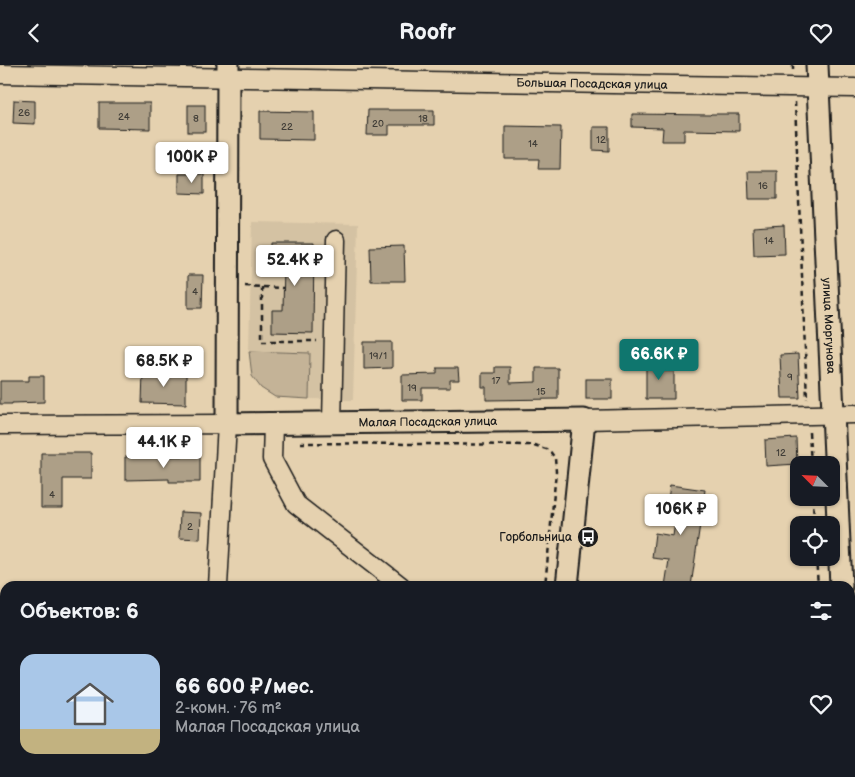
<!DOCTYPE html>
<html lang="ru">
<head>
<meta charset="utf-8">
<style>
  body { margin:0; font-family:"Balsamiq Sans",sans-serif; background:#242831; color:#f1f3f6; height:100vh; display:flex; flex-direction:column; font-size:19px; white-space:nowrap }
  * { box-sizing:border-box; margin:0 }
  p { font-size:16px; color:#9ea1a6 }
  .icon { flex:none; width:28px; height:28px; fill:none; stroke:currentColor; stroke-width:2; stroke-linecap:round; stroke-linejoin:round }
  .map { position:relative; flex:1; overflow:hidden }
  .drawer { position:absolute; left:0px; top:516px; width:855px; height:196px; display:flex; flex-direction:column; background:#171b24; border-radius:15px 15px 0 0; box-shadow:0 1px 4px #0004 }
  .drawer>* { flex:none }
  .needle { width:32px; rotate:294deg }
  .buttons { position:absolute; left:790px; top:391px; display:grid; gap:10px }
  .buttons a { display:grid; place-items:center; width:50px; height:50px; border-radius:10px; background:#171b24; box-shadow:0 1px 4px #0004; font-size:25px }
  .price { position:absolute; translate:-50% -42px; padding:0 11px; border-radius:5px; background:#fff; color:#222; font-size:16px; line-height:32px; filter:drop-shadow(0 1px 2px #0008) }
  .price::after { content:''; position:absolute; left:50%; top:30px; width:15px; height:11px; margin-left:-8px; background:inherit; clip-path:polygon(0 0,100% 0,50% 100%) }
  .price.active { background:#0f766e; color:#fff }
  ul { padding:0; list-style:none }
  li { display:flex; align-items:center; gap:15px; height:125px; padding:0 20px }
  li+li { border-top:1px solid #363941 }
  li span { display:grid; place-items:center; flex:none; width:140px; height:100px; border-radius:15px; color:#555 }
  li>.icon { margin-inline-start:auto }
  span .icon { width:60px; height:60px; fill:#fffc; stroke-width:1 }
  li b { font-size:21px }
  h2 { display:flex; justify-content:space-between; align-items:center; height:60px; padding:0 20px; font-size:21px }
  header { display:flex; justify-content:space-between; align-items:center; height:65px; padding:0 20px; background:#171b24; font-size:22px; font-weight:800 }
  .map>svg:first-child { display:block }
</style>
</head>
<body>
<header><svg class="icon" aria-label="back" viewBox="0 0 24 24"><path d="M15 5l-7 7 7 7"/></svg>Roofr<svg class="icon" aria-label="heart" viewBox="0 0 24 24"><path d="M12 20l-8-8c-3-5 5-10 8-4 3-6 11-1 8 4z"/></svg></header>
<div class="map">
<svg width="855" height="712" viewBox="0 0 855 712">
  <rect width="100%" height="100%" fill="#e5d1af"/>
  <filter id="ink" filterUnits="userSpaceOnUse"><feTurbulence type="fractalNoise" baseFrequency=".02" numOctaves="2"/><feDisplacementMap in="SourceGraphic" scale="10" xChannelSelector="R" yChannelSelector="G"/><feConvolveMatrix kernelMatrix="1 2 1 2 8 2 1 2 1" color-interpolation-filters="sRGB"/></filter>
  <g filter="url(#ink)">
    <polygon fill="#d4c2a3" points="252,157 358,159 353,335 309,334 310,288 249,286"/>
    <polygon fill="#c4b397" stroke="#70685a" points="249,286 310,288 309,334 275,332 261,323 252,311"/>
    <g fill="#ad9f87" stroke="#1c1c1c">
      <polygon points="14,35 35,36 35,59 13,58"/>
      <polygon points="99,38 150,38 150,64 99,63"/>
      <rect x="188" y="40" width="17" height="27"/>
      <polygon points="368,45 434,45 434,60 389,60 389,70 367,70"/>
      <polygon points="260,46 314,47 314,75 260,74"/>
      <polygon points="632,49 710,50 711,49 739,49 739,66 684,65 684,76 662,76 663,63 632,62"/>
      <polygon points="505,61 561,62 560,104 538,104 539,94 505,94"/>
      <polygon points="593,62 609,62 609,86 593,85"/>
      <polygon points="748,106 777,106 777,134 749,134"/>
      <polygon points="179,109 204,109 204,129 179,128"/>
      <polygon points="784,160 785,189 754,190 753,162"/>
      <polygon points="271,178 314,178 313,268 272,267 272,245 283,245 284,202 271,202"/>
      <polygon points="404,181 405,216 371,216 370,182"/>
      <polygon points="188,210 203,210 202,243 188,243"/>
      <polygon points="364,277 392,277 392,303 364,304"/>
      <polygon points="798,289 800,333 782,333 780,290"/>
      <polygon points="664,294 664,306 674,306 674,334 646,334 646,295"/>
      <polygon points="495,302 510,302 510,318 536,317 536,303 558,303 558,334 486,335 486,322 482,322 482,308 495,308"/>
      <polygon points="437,303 458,303 459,315 450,315 450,323 422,323 422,335 402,335 402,310 437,309"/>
      <polygon points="143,307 186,307 186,339 142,338"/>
      <polygon points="29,311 44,311 44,337 12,338 12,339 0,339 0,316 29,316"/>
      <rect x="586" y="314" width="26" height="20"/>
      <polygon points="796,373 797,399 766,401 765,375"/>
      <polygon points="41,388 91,388 91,414 63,414 63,443 41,443"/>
      <polygon points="200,391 200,417 169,417 169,414 125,415 125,392"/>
      <polygon points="670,420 705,425 691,521 665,521 669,495 652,493 655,468 673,471 677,444 667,442"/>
      <polygon points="180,447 201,448 200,474 179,473"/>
    </g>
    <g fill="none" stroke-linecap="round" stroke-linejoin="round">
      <g stroke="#1c1c1c" stroke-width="21">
        <g id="minor">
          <path id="s1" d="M 0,9 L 855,23"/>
          <polyline points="584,355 855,349"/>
          <polyline points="332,358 336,175"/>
          <polyline points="273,359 272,394 296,439 401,521"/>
          <polyline points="0,360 227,359 218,521"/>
          <polyline points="0,609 5,610"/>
          <polyline points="424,708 447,712"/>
          <polyline points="133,712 138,708"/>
          <polyline points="449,712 480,708"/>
        </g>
      </g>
      <g stroke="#1c1c1c" stroke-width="25">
        <g id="major">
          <path id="s2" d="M 228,0 L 227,359 L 584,355 L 567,521"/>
          <path id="s3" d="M 817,0 L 841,521"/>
          <polyline points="849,708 850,712"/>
          <polyline points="549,712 549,708"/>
        </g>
      </g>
      <g stroke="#1c1c1c" stroke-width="2.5" stroke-dasharray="5 4" stroke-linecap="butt">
        <polyline points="793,0 793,6"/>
        <polyline points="795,37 807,334"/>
        <polyline points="245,221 283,223"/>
        <polyline points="262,222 262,276 317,276"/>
        <polyline points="809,367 811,400"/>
        <polyline points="300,378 534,380 549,385 555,393 556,407 545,521"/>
        <polyline points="813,432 814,460"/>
        <polyline points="816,492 818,521"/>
        <polyline points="513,708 520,712"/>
        <polyline points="829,708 829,712"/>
        <polyline points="528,712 528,708"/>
      </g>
      <use href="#minor" stroke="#e5d1af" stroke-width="18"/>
      <use href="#major" stroke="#e5d1af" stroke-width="21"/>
    </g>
  </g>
  <defs>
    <g id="bus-disc" transform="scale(1.125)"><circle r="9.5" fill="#1c1c1c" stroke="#e5d1af"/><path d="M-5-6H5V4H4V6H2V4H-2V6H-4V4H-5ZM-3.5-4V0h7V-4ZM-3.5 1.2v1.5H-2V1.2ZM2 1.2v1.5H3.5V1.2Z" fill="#fff"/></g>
  </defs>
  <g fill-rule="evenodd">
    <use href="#bus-disc" x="588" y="472"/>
  </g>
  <g text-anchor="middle" stroke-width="4.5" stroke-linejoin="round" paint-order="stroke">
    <g font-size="10" fill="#403d37">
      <text x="24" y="51">26</text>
      <text x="124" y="55">24</text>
      <text x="196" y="57">8</text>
      <text x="423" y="57">18</text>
      <text x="378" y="62">20</text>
      <text x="287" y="65">22</text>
      <text x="601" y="78">12</text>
      <text x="533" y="82">14</text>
      <text x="763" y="124">16</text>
      <text x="769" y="179">14</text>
      <text x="195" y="230">4</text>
      <text x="378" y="294">19/1</text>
      <text x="790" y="315">9</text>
      <text x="496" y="319">17</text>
      <text x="412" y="326">19</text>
      <text x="541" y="330">15</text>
      <text x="781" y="391">12</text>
      <text x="52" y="433">4</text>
      <text x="190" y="465">2</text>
    </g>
    <g font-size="12" fill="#1c1c1c" stroke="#e5d1af">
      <text dy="4" stroke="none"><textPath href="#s1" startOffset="592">Большая Посадская улица</textPath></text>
      <text dy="4" stroke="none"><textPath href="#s3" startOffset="261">улица Моргунова</textPath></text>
      <text dy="4" stroke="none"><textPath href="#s2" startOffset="560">Малая Посадская улица</textPath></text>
    </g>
    <g font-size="12" fill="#1c1c1c" stroke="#e5d1af" text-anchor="end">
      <text x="572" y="476">Горбольница</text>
    </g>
  </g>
</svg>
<div class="buttons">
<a><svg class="needle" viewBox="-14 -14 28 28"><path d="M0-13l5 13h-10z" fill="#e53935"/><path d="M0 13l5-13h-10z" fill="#9ea1a6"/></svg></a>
<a><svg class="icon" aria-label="locate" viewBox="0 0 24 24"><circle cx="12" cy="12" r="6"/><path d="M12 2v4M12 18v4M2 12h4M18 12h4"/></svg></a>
</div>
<b class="price" style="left:192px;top:119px">100K ₽</b>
<b class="price" style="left:295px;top:222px">52.4K ₽</b>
<b class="price active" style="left:659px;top:316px">66.6K ₽</b>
<b class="price" style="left:164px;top:323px">68.5K ₽</b>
<b class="price" style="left:164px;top:404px">44.1K ₽</b>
<b class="price" style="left:681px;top:471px">106K ₽</b>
<section class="drawer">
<h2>Объектов: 6<svg class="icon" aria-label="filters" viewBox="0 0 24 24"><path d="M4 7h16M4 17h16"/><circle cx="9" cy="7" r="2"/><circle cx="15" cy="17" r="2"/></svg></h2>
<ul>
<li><span style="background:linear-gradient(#a9c7e8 75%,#c2b280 0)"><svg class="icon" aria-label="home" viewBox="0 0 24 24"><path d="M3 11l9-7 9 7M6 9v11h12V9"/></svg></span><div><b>66 600 ₽/мес.</b><p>2-комн. · 76 m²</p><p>Малая Посадская улица</p></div><svg class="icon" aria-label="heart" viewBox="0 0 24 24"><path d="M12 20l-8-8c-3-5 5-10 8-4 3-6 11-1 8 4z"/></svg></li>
</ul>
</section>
</div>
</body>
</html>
